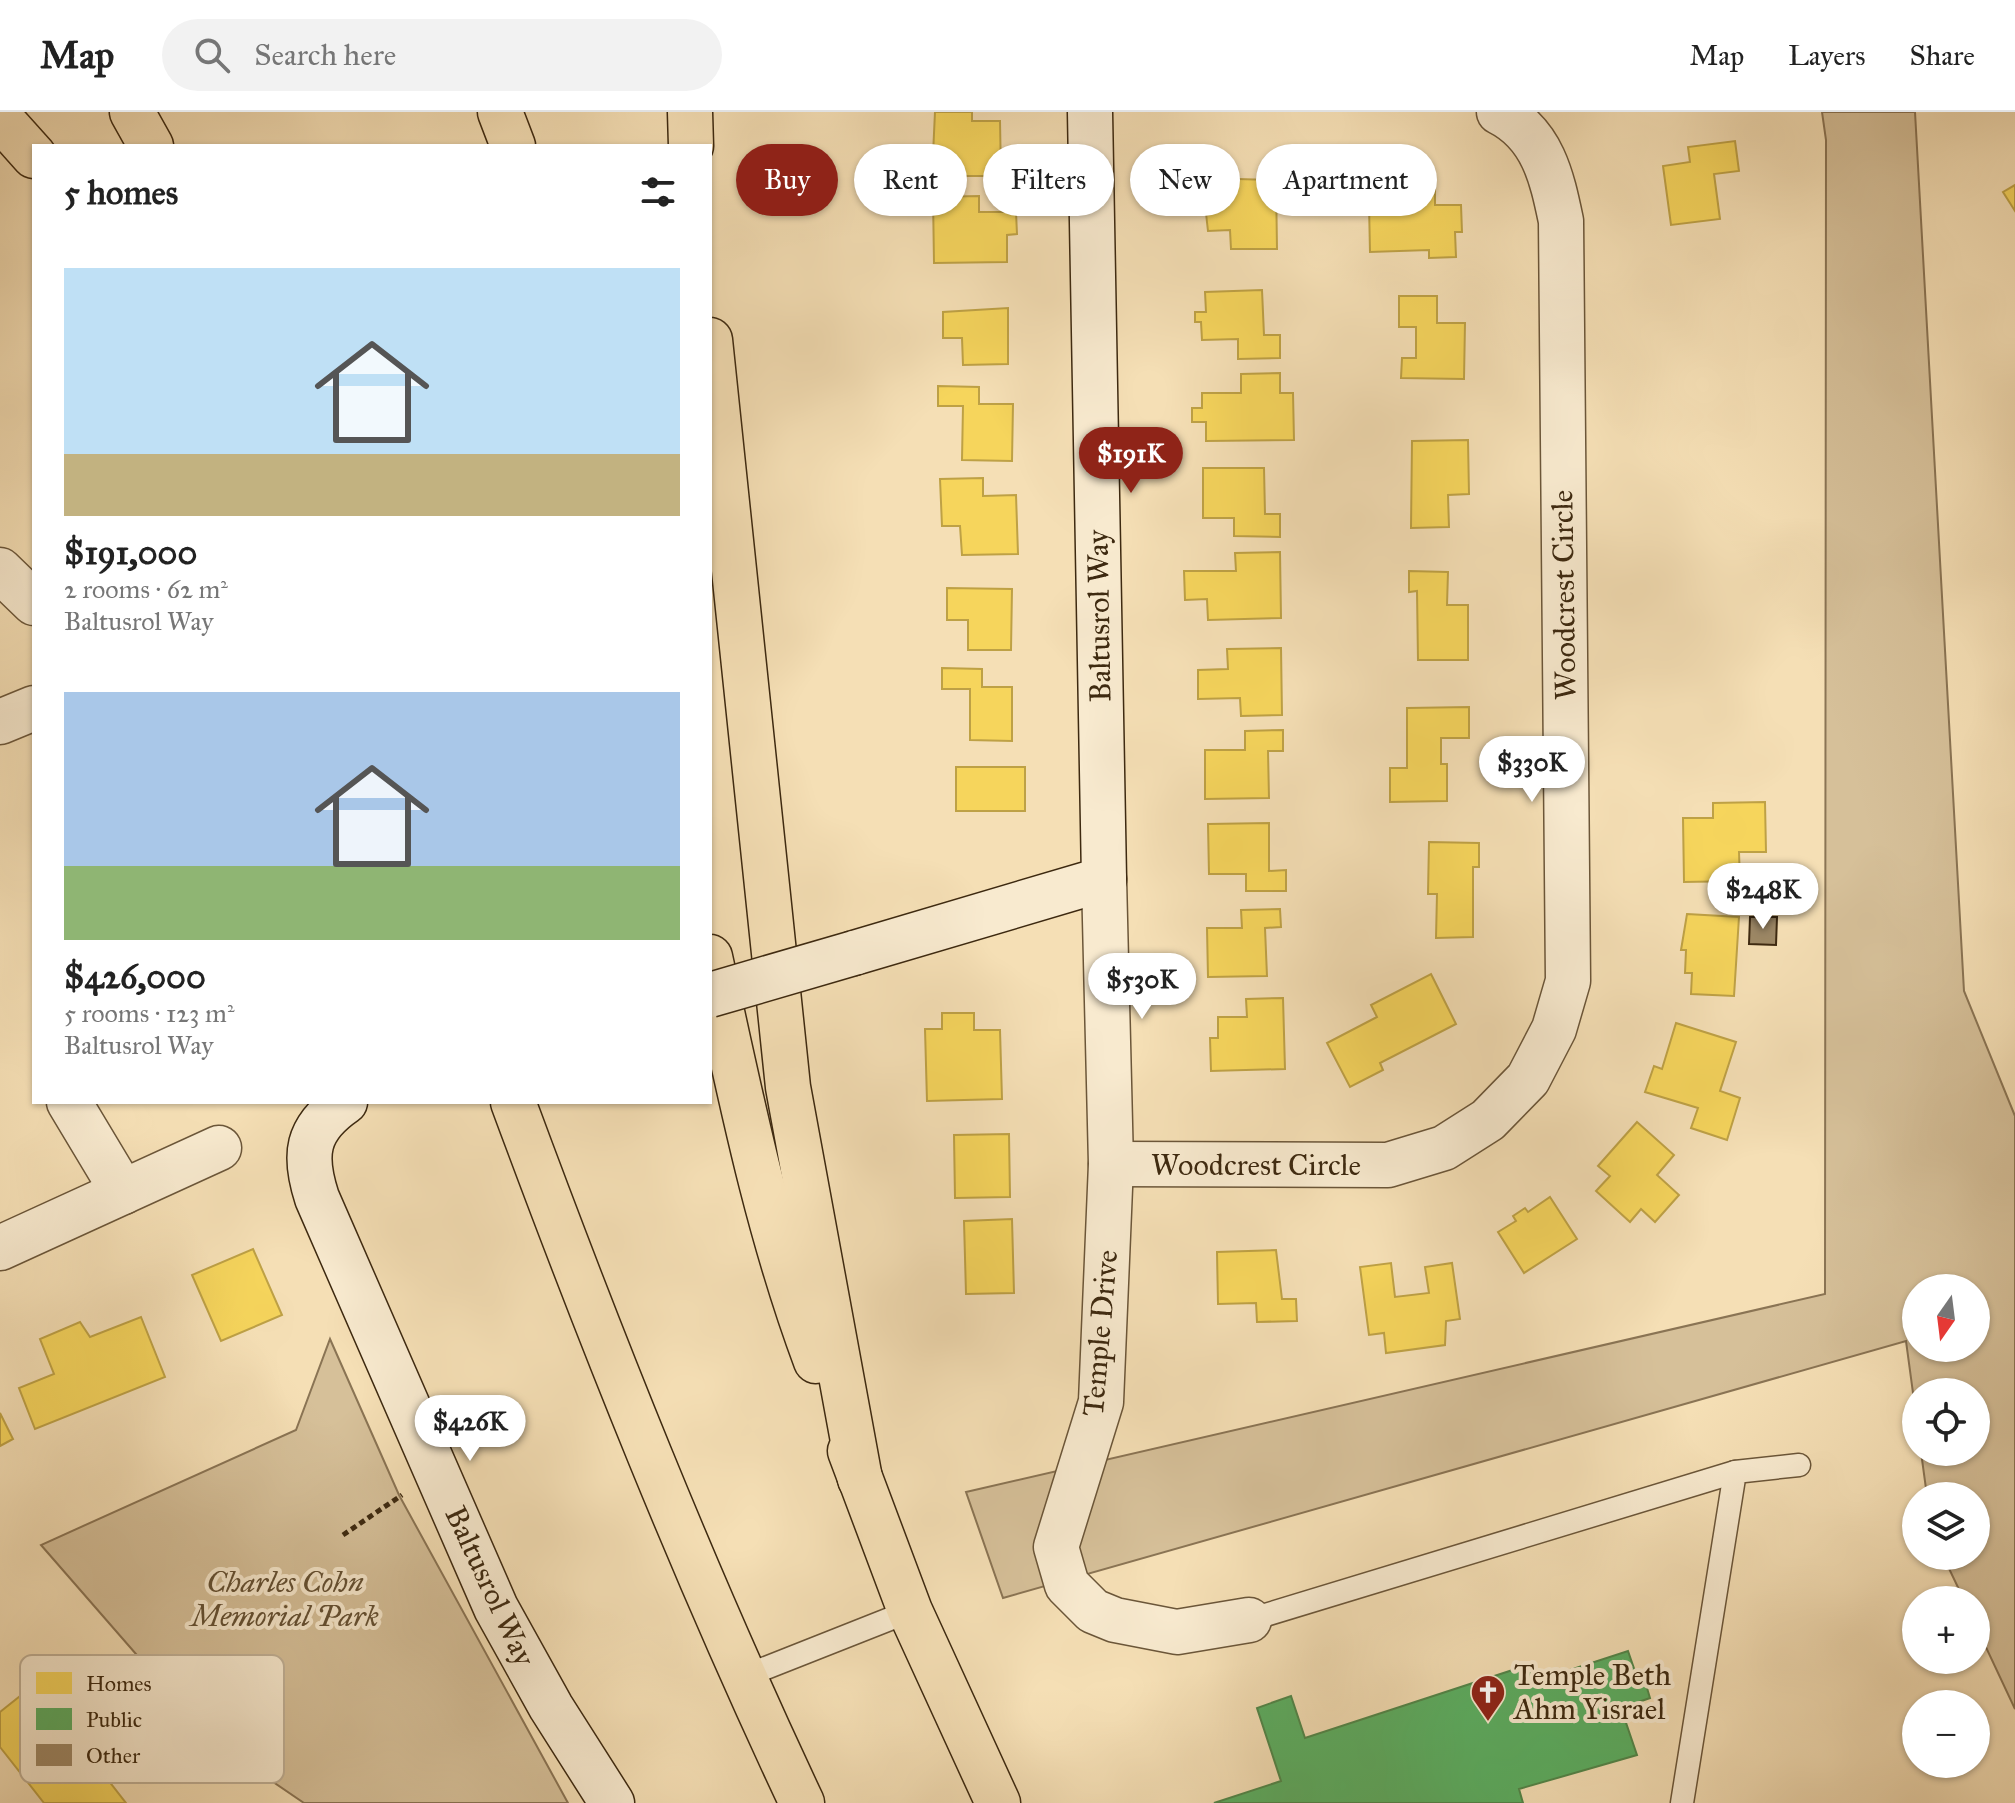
<!DOCTYPE html>
<html lang="en">
<head>
<meta charset="utf-8">
<style>
  body { margin:0; font-family:"IM FELL Great Primer",serif; background:#f2f2f2; color:#222; height:100vh; display:flex; flex-direction:column; font-size:30px; white-space:nowrap }
  * { box-sizing:border-box; margin:0 }
  p { font-size:26px; color:#767676 }
  .icon { flex:none; width:44px; height:44px; fill:none; stroke:currentColor; stroke-width:2; stroke-linecap:round; stroke-linejoin:round }
  .map { position:relative; flex:1; overflow:hidden }
  .side { position:absolute; left:32px; top:32px; width:680px; height:960px; display:flex; flex-direction:column; background:#fff; border-radius:0px; box-shadow:0 2px 6px #0004 }
  .side>* { flex:none }
  .guide { position:absolute; left:736px; top:32px; width:760px; height:72px; display:flex; gap:16px }
  .needle { width:52px; rotate:194deg }
  .controls { position:absolute; left:1902px; top:1162px; display:grid; gap:16px }
  .controls a { display:grid; place-items:center; width:88px; height:88px; border-radius:50%; background:#fff; box-shadow:0 2px 6px #0004; font-size:40px }
  .price { position:absolute; translate:-50% -68px; padding:0 18px; border-radius:28px; background:#fff; color:#222; font-size:26px; line-height:52px; filter:drop-shadow(0 2px 4px #0008) }
  .price::after { content:''; position:absolute; left:50%; top:48px; width:24px; height:18px; margin-left:-12px; background:inherit; clip-path:polygon(0 0,100% 0,50% 100%) }
  .price.selected { background:#8f2418; color:#fff }
  ul { padding:0; list-style:none }
  li { display:grid; align-content:center; gap:16px; height:424px; padding:0 32px }
  li span { display:grid; place-items:center; height:248px; border-radius:0px; color:#555 }
  li>.icon { margin-inline-start:auto }
  span .icon { width:144px; height:144px; fill:#fffc; stroke-width:1 }
  li b { font-size:34px }
  h2 { display:flex; justify-content:space-between; align-items:center; height:96px; padding:0 32px; font-size:34px }
  .chip { padding:0 28px; border-radius:36px; background:#fff; box-shadow:0 2px 6px #0004; font-size:28px; line-height:72px }
  .chip.selected { background:#8f2418; color:#fff }
  header { display:flex; align-items:center; gap:48px; box-sizing:border-box; height:112px; padding:0 40px; background:#fff; border-bottom:2px solid #e0e0e0 }
  header strong { font-size:38px }
  nav { display:flex; gap:44px; margin-inline-start:auto; font-size:28px }
  .search { width:560px; height:72px; background:#f2f2f2; display:flex; align-items:center; gap:20px; box-sizing:border-box; padding:0 28px; border-radius:44px; color:#767676; font-size:30px }
  .map>svg:first-child { display:block }
</style>
</head>
<body>
<header>
<strong>Map</strong>
<div class="search"><svg class="icon" aria-label="search" viewBox="0 0 24 24"><circle cx="10" cy="10" r="6"/><path d="M15 15l6 6"/></svg>Search here</div>
<nav><a>Map</a><a>Layers</a><a>Share</a></nav>
</header>
<div class="map">
<svg width="2015" height="1691" viewBox="0 0 2015 1691">
  <rect width="100%" height="100%" fill="#f5dfb5"/>
  <filter id="stains"><feTurbulence type="fractalNoise" baseFrequency=".0025" numOctaves="4"/><feColorMatrix values="0 0 0 0 .2 0 0 0 0 .09 0 0 0 0 .02 0 0 0 .5 -.17"/></filter>
  <radialGradient id="worn" r=".72"><stop offset=".6" stop-color="#630" stop-opacity="0"/><stop offset="1" stop-color="#630" stop-opacity=".3"/></radialGradient>
  <g fill="#d6c099" stroke="#8a7454" stroke-width="2" fill-rule="evenodd">
    <path d="M 1822,0 L 1915,0 L 1964,879 L 2015,1004 L 2015,1597 L 1976,1514 L 1976,1488 L 1964,1488 L 1943,1444 L 1976,1444 L 1976,1384 L 1927,1384 L 1921,1340 L 1976,1340 L 1976,1280 L 1916,1280 L 1916,1303 L 1906,1229 L 1003,1486 L 966,1380 L 1825,1182 L 1826,28 ZM 1916,1176 L 1976,1176 L 1976,1236 L 1916,1236 Z"/>
    <polygon points="330,1227 399,1383 568,1691 304,1691 210,1627 41,1433 296,1318"/>
  </g>
  <g fill="#f6d55c" stroke="#bea145" stroke-width="2">
    <polygon points="935,0 972,0 972,9 1000,9 1001,64 932,64"/>
    <polygon points="1735,29 1739,59 1714,62 1720,107 1671,113 1663,54 1690,50 1688,35"/>
    <polygon points="1202,66 1276,68 1277,137 1231,137 1230,118 1208,119"/>
    <polygon points="2015,73 2015,99 2003,80"/>
    <polygon points="1435,78 1435,93 1461,93 1462,120 1455,120 1456,145 1429,146 1429,138 1370,140 1369,92 1388,91 1387,79"/>
    <polygon points="979,84 979,100 1016,100 1017,122 1007,123 1007,150 934,151 933,85"/>
    <polygon points="1262,178 1264,223 1280,223 1280,246 1238,247 1238,227 1202,228 1201,210 1195,210 1195,200 1206,200 1205,180"/>
    <polygon points="1399,184 1437,184 1437,211 1465,211 1464,267 1401,266 1402,246 1416,246 1416,215 1399,215"/>
    <polygon points="1008,196 1008,252 963,253 962,226 943,226 943,200"/>
    <polygon points="1280,261 1280,281 1293,281 1294,328 1206,329 1206,310 1192,310 1192,296 1202,296 1202,281 1241,281 1241,262"/>
    <polygon points="938,274 979,275 979,292 1013,292 1012,349 962,348 963,294 938,294"/>
    <polygon points="1468,328 1469,382 1448,383 1449,415 1411,416 1412,329"/>
    <polygon points="1203,356 1264,356 1265,402 1280,402 1280,425 1234,424 1234,406 1203,406"/>
    <polygon points="983,366 983,384 1016,383 1018,442 962,443 960,414 942,414 940,367"/>
    <polygon points="1280,440 1281,506 1208,508 1207,487 1185,488 1184,459 1236,459 1235,441"/>
    <polygon points="1409,459 1448,460 1447,493 1468,493 1468,548 1418,548 1417,479 1409,480"/>
    <polygon points="947,476 1012,477 1011,538 968,538 968,508 947,508"/>
    <polygon points="1281,536 1282,603 1241,604 1240,586 1198,587 1198,558 1228,557 1227,537"/>
    <polygon points="942,556 982,557 982,575 1012,575 1012,629 970,628 970,577 942,577"/>
    <polygon points="1469,595 1469,626 1441,626 1441,652 1447,652 1447,689 1390,690 1390,656 1407,656 1407,596"/>
    <polygon points="1283,618 1283,639 1268,639 1269,686 1205,687 1205,638 1245,638 1245,619"/>
    <rect x="956" y="655" width="69" height="44"/>
    <polygon points="1765,690 1766,740 1739,740 1740,769 1684,770 1683,706 1713,706 1713,691"/>
    <polygon points="1269,711 1269,759 1286,758 1286,779 1246,779 1246,762 1209,762 1208,712"/>
    <polygon points="1429,730 1479,731 1479,755 1473,755 1473,825 1436,826 1437,782 1428,782"/>
    <polygon points="1280,797 1281,815 1265,816 1267,864 1208,865 1207,816 1242,816 1241,798"/>
    <polygon points="1687,802 1739,805 1734,884 1691,882 1692,861 1685,861 1686,838 1681,838"/>
    <polygon points="1431,862 1456,912 1380,951 1383,958 1350,975 1327,931 1377,905 1371,893"/>
    <polygon points="1283,886 1285,957 1211,959 1210,926 1218,926 1218,905 1247,905 1246,887"/>
    <polygon points="942,901 974,901 974,918 1000,918 1002,987 927,989 925,917 942,917"/>
    <polygon points="1676,911 1736,930 1720,979 1740,986 1727,1028 1691,1016 1698,996 1645,980 1654,954 1662,957"/>
    <polygon points="1637,1010 1674,1043 1657,1063 1679,1083 1655,1110 1641,1097 1630,1110 1596,1079 1610,1064 1598,1054"/>
    <polygon points="1009,1022 1010,1085 955,1086 954,1023"/>
    <polygon points="1550,1085 1577,1127 1524,1161 1498,1120 1516,1109 1513,1104 1525,1096 1528,1100"/>
    <polygon points="1012,1107 1014,1181 966,1182 964,1109"/>
    <polygon points="253,1137 282,1203 221,1229 192,1163"/>
    <polygon points="1276,1138 1282,1187 1296,1187 1297,1209 1257,1210 1256,1191 1218,1192 1217,1140"/>
    <polygon points="1391,1151 1395,1185 1429,1181 1425,1155 1452,1151 1460,1207 1446,1209 1445,1233 1386,1241 1384,1221 1369,1223 1360,1155"/>
    <polygon points="141,1205 165,1265 35,1317 19,1276 54,1262 40,1227 80,1210 90,1225"/>
    <polygon points="0,1301 13,1327 0,1334"/>
    <polygon points="34,1573 126,1691 44,1691 0,1635 0,1600"/>
  </g>
  <polygon fill="#5aae61" stroke="#518649" stroke-width="2" points="1628,1539 1638,1568 1644,1566 1650,1586 1621,1596 1637,1643 1519,1677 1523,1691 1214,1691 1281,1669 1257,1596 1291,1584 1305,1626 1528,1553 1533,1570"/>
  <polygon fill="#9d8866" stroke="#3d2910" stroke-width="2" points="1750,805 1777,805 1776,833 1749,832"/>
  <g fill="none" stroke-linecap="round" stroke-linejoin="round">
    <g stroke="#6b5639" stroke-width="25">
      <g id="lane">
        <polyline points="1249,1508 1735,1360"/>
        <polyline points="743,1565 910,1499"/>
        <polyline points="1682,1691 1735,1360 1799,1353"/>
      </g>
    </g>
    <g stroke="#6b5639" stroke-width="47">
      <g id="street">
        <polyline points="0,458 34,491"/>
        <polyline points="0,610 34,596"/>
        <polyline points="1104,767 1111,1052 1101,1290 1056,1435 1067,1473 1093,1499 1115,1508 1177,1520 1249,1508"/>
        <polyline points="69,990 123,1080"/>
        <path d="M 1111,1052 L 1388,1053 L 1444,1036 L 1488,1008 L 1528,967 L 1554,917 L 1568,869 L 1561,109 C 1552,66 1543,22 1499,0"/>
        <polyline points="0,1136 219,1036"/>
      </g>
    </g>
    <g stroke="#3d2910" stroke-width="47">
      <g id="secondary">
        <polyline points="854,841 1104,767 1090,0"/>
        <path d="M 345,990 C 306,1017 303,1043 317,1086 L 496,1496 L 551,1595 L 612,1691"/>
      </g>
    </g>
    <g stroke="#3d2910" stroke-width="47">
      <g id="highway">
        <polyline points="132,0 151,34"/>
        <polyline points="500,0 513,34"/>
        <polyline points="690,0 691,34"/>
        <polyline points="0,6 34,44"/>
        <polyline points="710,228 788,975 860,1367"/>
        <path d="M 710,845 C 740,982 767,1118 816,1249"/>
        <path d="M 513,990 C 601,1228 694,1462 802,1691"/>
        <polyline points="850,1339 910,1499 998,1691"/>
      </g>
    </g>
    <polyline stroke="#3d2910" stroke-width="5" stroke-dasharray="6 4" stroke-linecap="butt" points="343,1423 402,1383"/>
    <use href="#lane" stroke="#f8eacf" stroke-width="22"/>
    <use href="#street" stroke="#f8eacf" stroke-width="44"/>
    <use href="#secondary" stroke="#f8eacf" stroke-width="44"/>
    <use href="#highway" stroke="#f5dfb5" stroke-width="44"/>
    <g stroke="#3d2910" stroke-width="47" stroke-linecap="butt">
      <polyline id="secondary-bridge" points="710,883 854,841"/>
    </g>
    <use href="#secondary-bridge" stroke="#f8eacf" stroke-width="44"/>
  </g>
  <defs>
    <g id="church-pin" transform="scale(1.8)"><path d="M0 17L-7.5 6A9.5 9.5 0 1 1 7.5 6Z" fill="#8f2418" stroke="#f8eacf"/><path d="M-1.2-6h2.4v3.5h3.3v2.4h-3.3V6h-2.4V-.1h-3.3v-2.4h3.3Z" fill="#fff"/></g>
  </defs>
  <g fill-rule="evenodd">
    <use href="#church-pin" x="1488" y="1580"/>
  </g>
  <g text-anchor="middle" stroke-width="8" stroke-linejoin="round" paint-order="stroke">
    <g font-size="30" fill="#3d2910" stroke="#f8eacf">
      <text transform="translate(1564 483) rotate(-91)" y="10">Woodcrest Circle</text>
      <text transform="translate(1099 504) rotate(-91)" y="10">Baltusrol Way</text>
      <text x="1256" y="1063">Woodcrest Circle</text>
      <text transform="translate(1100 1221) rotate(-85)" y="10">Temple Drive</text>
      <text transform="translate(490 1474) rotate(65)" y="10">Baltusrol Way</text>
    </g>
    <g font-size="30" font-style="italic" fill="#634f32" stroke="#f8eacf">
      <text x="285" y="1480">Charles Cohn<tspan x="285" dy="34">Memorial Park</tspan></text>
    </g>
    <g font-size="30" fill="#3d2910" stroke="#f8eacf" text-anchor="start">
      <text x="1514" y="1573">Temple Beth<tspan x="1514" dy="34">Ahm Yisrael</tspan></text>
    </g>
  </g>
  <rect x="20" y="1543" width="264" height="128" rx="12" fill="#f8eacf" stroke="#c0b096" stroke-width="2"/>
  <rect x="36" y="1560" width="36" height="22" fill="#f6d55c"/>
  <rect x="36" y="1596" width="36" height="22" fill="#5aae61"/>
  <rect x="36" y="1632" width="36" height="22" fill="#9d8866"/>
  <g font-size="22" fill="#3d2910">
    <text x="86" y="1579">Homes</text>
    <text x="86" y="1615">Public</text>
    <text x="86" y="1651">Other</text>
  </g>
  <rect width="100%" height="100%" filter="url(#stains)"/>
  <rect width="100%" height="100%" fill="url(#worn)"/>
</svg>
<div class="controls">
<a><svg class="needle" viewBox="-14 -14 28 28"><path d="M0-13l5 13h-10z" fill="#e53935"/><path d="M0 13l5-13h-10z" fill="#767676"/></svg></a>
<a><svg class="icon" aria-label="locate" viewBox="0 0 24 24"><circle cx="12" cy="12" r="6"/><path d="M12 2v4M12 18v4M2 12h4M18 12h4"/></svg></a>
<a><svg class="icon" aria-label="layers" viewBox="0 0 24 24"><path d="M12 4l9 5-9 5-9-5zM3 14l9 5 9-5"/></svg></a>
<a>+</a>
<a>−</a>
</div>
<b class="price selected" style="left:1131px;top:383px">$191K</b>
<b class="price" style="left:1532px;top:692px">$330K</b>
<b class="price" style="left:1763px;top:819px">$248K</b>
<b class="price" style="left:1142px;top:909px">$530K</b>
<b class="price" style="left:470px;top:1351px">$426K</b>
<div class="guide">
<a class="chip selected">Buy</a>
<a class="chip">Rent</a>
<a class="chip">Filters</a>
<a class="chip">New</a>
<a class="chip">Apartment</a>
</div>
<section class="side">
<h2>5 homes<svg class="icon" aria-label="filters" viewBox="0 0 24 24"><path d="M4 7h16M4 17h16"/><circle cx="9" cy="7" r="2"/><circle cx="15" cy="17" r="2"/></svg></h2>
<ul>
<li><span style="background:linear-gradient(#bfe0f5 75%,#c2b280 0)"><svg class="icon" aria-label="home" viewBox="0 0 24 24"><path d="M3 11l9-7 9 7M6 9v11h12V9"/></svg></span><div><b>$191,000</b><p>2 rooms · 62 m²</p><p>Baltusrol Way</p></div></li>
<li><span style="background:linear-gradient(#a9c7e8 70%,#8fb573 0)"><svg class="icon" aria-label="home" viewBox="0 0 24 24"><path d="M3 11l9-7 9 7M6 9v11h12V9"/></svg></span><div><b>$426,000</b><p>5 rooms · 123 m²</p><p>Baltusrol Way</p></div></li>
</ul>
</section>
</div>
</body>
</html>
